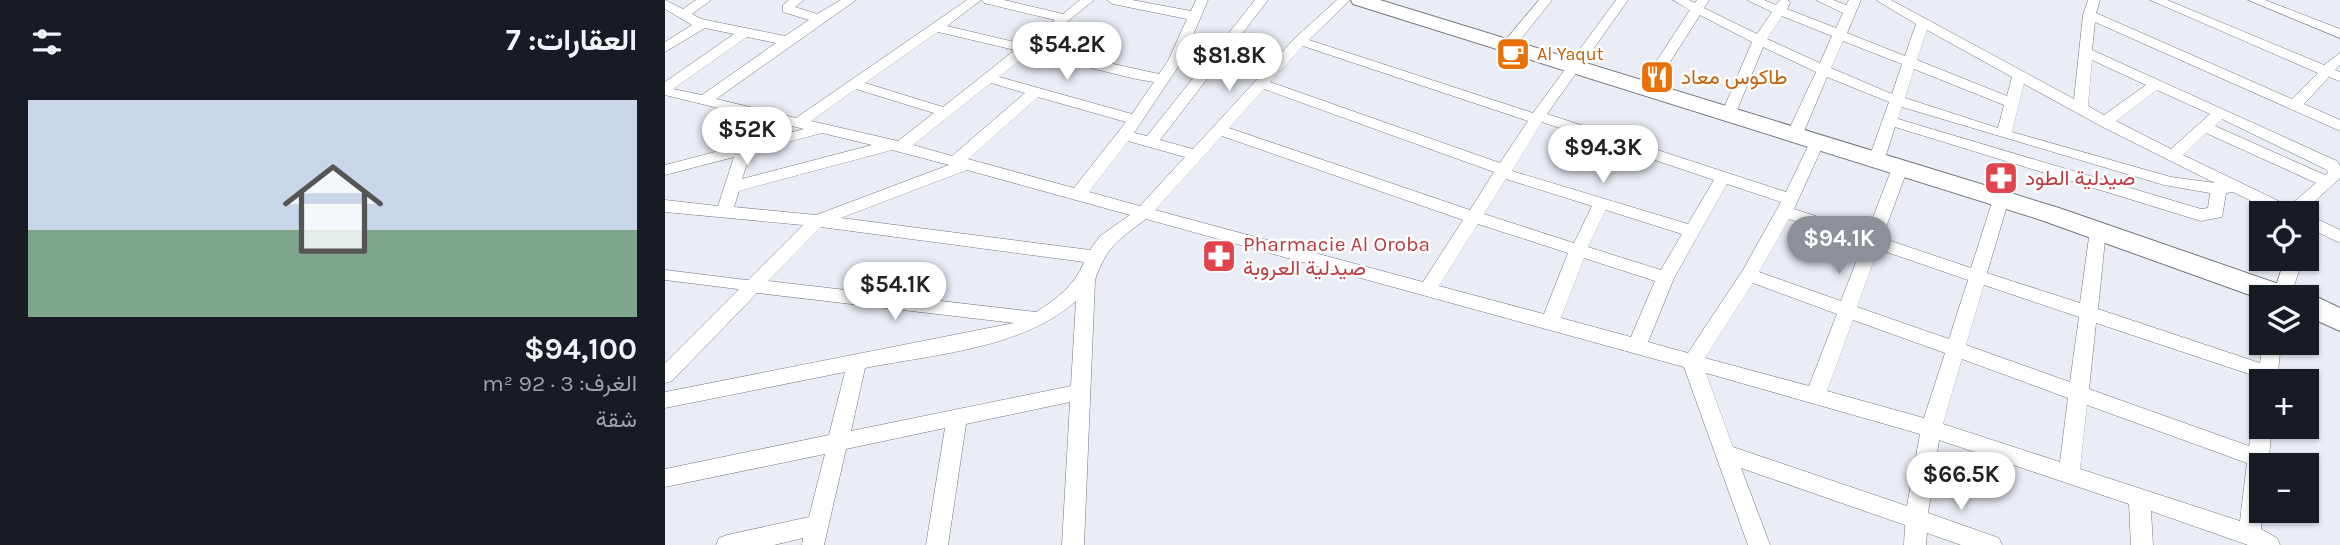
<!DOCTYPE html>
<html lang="ar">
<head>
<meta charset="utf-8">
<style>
  body { margin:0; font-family:Karla,Vazirmatn,sans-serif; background:#242831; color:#f1f3f6; direction:rtl; height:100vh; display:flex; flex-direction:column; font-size:26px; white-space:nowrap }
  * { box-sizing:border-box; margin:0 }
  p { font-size:23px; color:#9ea1a6 }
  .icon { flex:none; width:38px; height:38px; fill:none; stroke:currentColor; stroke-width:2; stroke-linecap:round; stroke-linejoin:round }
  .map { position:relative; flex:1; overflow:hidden; direction:ltr }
  .side { display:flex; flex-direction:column; background:#171b24; width:665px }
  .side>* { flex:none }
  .fabs { position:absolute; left:1584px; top:201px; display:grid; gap:14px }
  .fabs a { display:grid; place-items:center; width:70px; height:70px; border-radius:0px; background:#171b24; box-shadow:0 2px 5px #0004; font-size:35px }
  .price { position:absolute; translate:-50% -60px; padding:0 16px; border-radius:24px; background:#fff; color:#222; font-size:23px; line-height:46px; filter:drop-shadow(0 2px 4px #0008) }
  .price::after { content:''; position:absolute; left:50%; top:42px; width:21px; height:16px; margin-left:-10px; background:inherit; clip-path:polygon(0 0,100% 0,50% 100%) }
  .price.selected { background:#8c9099; color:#fff }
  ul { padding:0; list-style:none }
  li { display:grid; align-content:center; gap:14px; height:371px; padding:0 28px }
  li+li { border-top:2px solid #363941 }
  li span { display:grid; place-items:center; height:217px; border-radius:0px; color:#555 }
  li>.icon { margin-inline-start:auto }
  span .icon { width:126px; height:126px; fill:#fffc; stroke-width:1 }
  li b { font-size:30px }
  h2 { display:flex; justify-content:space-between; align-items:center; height:84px; padding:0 28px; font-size:30px }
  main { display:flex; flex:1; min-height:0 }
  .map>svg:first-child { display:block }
</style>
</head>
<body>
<main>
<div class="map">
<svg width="1675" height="545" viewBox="0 0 1675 545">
  <rect width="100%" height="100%" fill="#ebedf6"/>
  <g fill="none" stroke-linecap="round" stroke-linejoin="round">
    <g stroke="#74767e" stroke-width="11">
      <polyline id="lane" points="0,275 89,286"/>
    </g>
    <g stroke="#74767e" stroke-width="1">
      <g id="street">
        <path d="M 0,0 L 18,9 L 31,0 L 46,0 L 27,14 L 36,19 L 120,36 L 144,20 L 118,12 L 118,5 L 124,0 L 139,0 L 130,7 L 152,14 L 176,0 L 191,0 L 51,99 L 131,118 L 302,0 L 316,0 L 282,26 L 358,44 L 390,20 L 319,3 L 317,0 L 339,0 L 398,14 L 415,0 L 429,0 L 371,47 L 494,74 L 503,61 L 522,19 L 448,4 L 442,0 L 467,0 L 526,11 L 531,0 L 543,0 L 517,61 L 469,133 L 482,136 L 590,0 L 603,0 L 495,140 L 528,149 L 630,38 L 672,0 L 685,0 L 644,40 L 868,113 L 951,0 L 963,0 L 882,114 L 1121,192 L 1146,140 L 1156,140 L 1159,143 L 1129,209 L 1202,233 L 1227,168 L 1235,163 L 1241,164 L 1243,168 L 1217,238 L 1306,268 L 1328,199 L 1330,195 L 1342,195 L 1344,199 L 1322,273 L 1415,303 L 1425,230 L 1433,224 L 1441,230 L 1433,309 L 1595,363 L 1598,343 L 1616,343 L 1612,382 L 1596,382 L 1596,388 L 1593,377 L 1431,323 L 1424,389 L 1584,446 L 1590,421 L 1596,419 L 1596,427 L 1607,427 L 1603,466 L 1596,466 L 1596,529 L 1612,538 L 1615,545 L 1583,545 L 1486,511 L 1488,545 L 1466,545 L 1464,504 L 1274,440 L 1263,513 L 1334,538 L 1337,545 L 1296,545 L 1262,533 L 1261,545 L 1239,545 L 1240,525 L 1076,468 L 1105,545 L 1083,545 L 1019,367 L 481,219 C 454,239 441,247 430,280 L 419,545 L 397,545 L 405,402 L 301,424 L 283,545 L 261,545 L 280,428 L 181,449 L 159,545 L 137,545 L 138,538 L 109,545 L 51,545 L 54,538 L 62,535 L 144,517 L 160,454 L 0,487 L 0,469 L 164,435 L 180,372 L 0,408 L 0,392 L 349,323 L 92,293 L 7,381 L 0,383 L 0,363 L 138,225 L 0,212 L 0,200 L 53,206 L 69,157 L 0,175 L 0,165 L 139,129 L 0,95 L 0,82 L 69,34 L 40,28 L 0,52 L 0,42 L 27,25 L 0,9 ZM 273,32 L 350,50 L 278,107 L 200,83 ZM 82,37 L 111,43 L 37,95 L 8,89 ZM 638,46 L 863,121 L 835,163 L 605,82 ZM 364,53 L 471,79 L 489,82 L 467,114 L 334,77 ZM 326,83 L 360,93 L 287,156 L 248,145 ZM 191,89 L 269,113 L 233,141 L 146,121 ZM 599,89 L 829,172 L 805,210 L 564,128 ZM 373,97 L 461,122 L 409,188 L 303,159 ZM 877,122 L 1049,180 L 1023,224 L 847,171 ZM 157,133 L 207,145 L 77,179 L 86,152 ZM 557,136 L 798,220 L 758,282 L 490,210 ZM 463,141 L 520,157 L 475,206 L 424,192 ZM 227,150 L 284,165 L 151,215 L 69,207 L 74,191 ZM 302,170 L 465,215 L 435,236 L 425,250 L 176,218 ZM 841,179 L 927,206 L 909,243 L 819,214 ZM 1062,184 L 1116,202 L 1078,270 L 1023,353 L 983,342 L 1009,278 ZM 941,210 L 1017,234 L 996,270 L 923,247 ZM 1124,219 L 1198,244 L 1176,301 L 1094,272 ZM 813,224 L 903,253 L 879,314 L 774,286 ZM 156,227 L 419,262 C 410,285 392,299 371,312 L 103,281 ZM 1213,249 L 1303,280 L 1284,339 L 1192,307 ZM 919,258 L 990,281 L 966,337 L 896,318 ZM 1088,283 L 1172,314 L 1144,386 L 1040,358 ZM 1319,285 L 1414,317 L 1405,382 L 1301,345 ZM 411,301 L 406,386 L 186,431 L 200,368 C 270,354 357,349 411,301 ZM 1188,320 L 1280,353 L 1259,418 L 1162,391 ZM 1297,359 L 1403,398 L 1395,462 L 1278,424 ZM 1041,373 L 1255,434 L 1242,506 L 1068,447 ZM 1422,405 L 1582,463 L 1575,521 L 1415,469 Z"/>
        <polygon points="874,0 887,0 848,49 838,49 838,43"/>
        <path d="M 1008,0 L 1024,0 L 1030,3 L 1032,0 L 1044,0 L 1039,8 L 1092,34 L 1107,12 L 1082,0 L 1099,0 L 1111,5 L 1115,0 L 1123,0 L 1125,3 L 1122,9 L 1171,28 L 1178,13 L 1151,0 L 1168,0 L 1181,5 L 1184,0 L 1196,0 L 1182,33 L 1240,56 L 1251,24 L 1211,0 L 1226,0 L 1409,99 L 1418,15 L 1423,0 L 1435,0 L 1431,13 L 1627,99 L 1653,73 L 1485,0 L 1502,0 L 1659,65 L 1675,53 L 1675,65 L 1670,70 L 1675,72 L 1675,81 L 1664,77 L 1639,104 L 1675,120 L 1675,131 L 1430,22 L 1427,50 L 1672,161 L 1675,166 L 1675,178 L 1636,214 L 1613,214 L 1568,192 L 1561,193 L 1557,217 L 1536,221 L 1230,127 L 1219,161 L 1211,166 L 1203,161 L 1224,102 L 1162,77 L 1137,136 L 1134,139 L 1124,139 L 1121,136 L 1151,72 L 1098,47 L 1070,115 L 1068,118 L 1058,118 L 1056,115 L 1087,42 L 1035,15 L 1005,62 L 989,94 L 979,94 L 977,91 L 991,62 L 1025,10 ZM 1117,16 L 1167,36 L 1155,63 L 1102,39 ZM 1262,30 L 1347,77 L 1342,96 L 1252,60 ZM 1178,41 L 1237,64 L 1227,94 L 1166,68 ZM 1427,60 L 1481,85 L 1439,115 L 1423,106 ZM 1249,69 L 1339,105 L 1333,128 L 1240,98 ZM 1359,84 L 1434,125 L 1550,183 L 1506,177 L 1347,132 ZM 1492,90 L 1545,114 L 1506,149 L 1451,121 ZM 1237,107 L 1499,185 L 1545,193 L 1543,208 L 1536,209 L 1233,119 ZM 1557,119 L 1660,169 L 1663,172 L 1660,175 L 1550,126 ZM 1541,133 L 1651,183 L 1624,206 L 1518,155 Z"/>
        <polygon points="1583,0 1600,0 1675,29 1675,38"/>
        <polygon points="1642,214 1675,230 1675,243 1642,227"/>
        <polygon points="1620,259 1638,259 1625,298 1607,298"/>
      </g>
    </g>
    <g stroke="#74767e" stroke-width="2">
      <path id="secondary" d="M 686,0 L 715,0 L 1394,208 L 1634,291 L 1637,296 C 1649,293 1664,303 1675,308 L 1675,331 L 1642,316 L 1642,298 L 1596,299 L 1376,220 L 688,4 Z"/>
    </g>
    <use href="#lane" stroke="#fff" stroke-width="10"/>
    <use href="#street" fill="#fff" fill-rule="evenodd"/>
    <use href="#secondary" fill="#fff" fill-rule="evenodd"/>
  </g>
  <defs>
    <g id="cafe-square" transform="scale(1.75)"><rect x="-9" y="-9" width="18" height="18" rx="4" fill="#e8710a" stroke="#fff"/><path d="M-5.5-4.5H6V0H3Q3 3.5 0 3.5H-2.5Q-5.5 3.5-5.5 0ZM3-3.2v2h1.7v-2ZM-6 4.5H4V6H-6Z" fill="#fff"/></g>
    <g id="restaurant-square" transform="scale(1.75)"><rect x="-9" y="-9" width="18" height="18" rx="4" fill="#e8710a" stroke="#fff"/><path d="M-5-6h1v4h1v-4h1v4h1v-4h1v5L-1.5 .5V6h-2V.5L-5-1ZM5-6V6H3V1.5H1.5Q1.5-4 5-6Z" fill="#fff"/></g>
    <g id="pharmacy-square" transform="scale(1.75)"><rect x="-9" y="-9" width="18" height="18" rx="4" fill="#e0444e" stroke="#fff"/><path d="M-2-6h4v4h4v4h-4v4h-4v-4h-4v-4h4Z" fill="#fff"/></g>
  </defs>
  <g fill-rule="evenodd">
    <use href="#cafe-square" x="848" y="54"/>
    <use href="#restaurant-square" x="992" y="77"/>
    <use href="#pharmacy-square" x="1336" y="178"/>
    <use href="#pharmacy-square" x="554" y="256"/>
  </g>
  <g text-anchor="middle" stroke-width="5" stroke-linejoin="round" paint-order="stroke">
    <g font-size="18" fill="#c56008" stroke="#fff" text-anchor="start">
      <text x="872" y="60">Al Yaqut</text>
    </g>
    <g font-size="21" fill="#c56008" stroke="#fff" text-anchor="start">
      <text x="1016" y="84">طاكوس معاد</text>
    </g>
    <g font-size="21" fill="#be3a42" stroke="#fff" text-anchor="start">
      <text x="1360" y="185">صيدلية الطود</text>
      <text x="578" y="251">Pharmacie Al Oroba<tspan x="578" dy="24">صيدلية العروبة</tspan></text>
    </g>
  </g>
</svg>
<div class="fabs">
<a><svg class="icon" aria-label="locate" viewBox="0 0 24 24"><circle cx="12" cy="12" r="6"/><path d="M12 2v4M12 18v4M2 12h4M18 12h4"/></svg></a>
<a><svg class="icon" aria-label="layers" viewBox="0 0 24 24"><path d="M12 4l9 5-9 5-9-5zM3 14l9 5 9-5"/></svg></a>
<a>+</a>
<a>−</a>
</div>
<b class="price" style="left:402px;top:82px">$54.2K</b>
<b class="price" style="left:564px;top:93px">$81.8K</b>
<b class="price" style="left:82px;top:167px">$52K</b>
<b class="price" style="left:938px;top:185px">$94.3K</b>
<b class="price selected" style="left:1174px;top:276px">$94.1K</b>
<b class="price" style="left:230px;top:322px">$54.1K</b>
<b class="price" style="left:1296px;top:512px">$66.5K</b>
</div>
<section class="side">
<h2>العقارات: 7<svg class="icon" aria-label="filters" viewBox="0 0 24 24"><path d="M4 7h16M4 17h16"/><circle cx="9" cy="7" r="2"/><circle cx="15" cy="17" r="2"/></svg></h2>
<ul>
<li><span style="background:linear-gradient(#c9d6e8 60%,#7fa58c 0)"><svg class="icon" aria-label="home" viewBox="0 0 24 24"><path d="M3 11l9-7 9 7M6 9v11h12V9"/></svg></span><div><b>$94,100</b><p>الغرف: 3 · 92 m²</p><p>شقة</p></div></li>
</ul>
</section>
</main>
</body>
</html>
